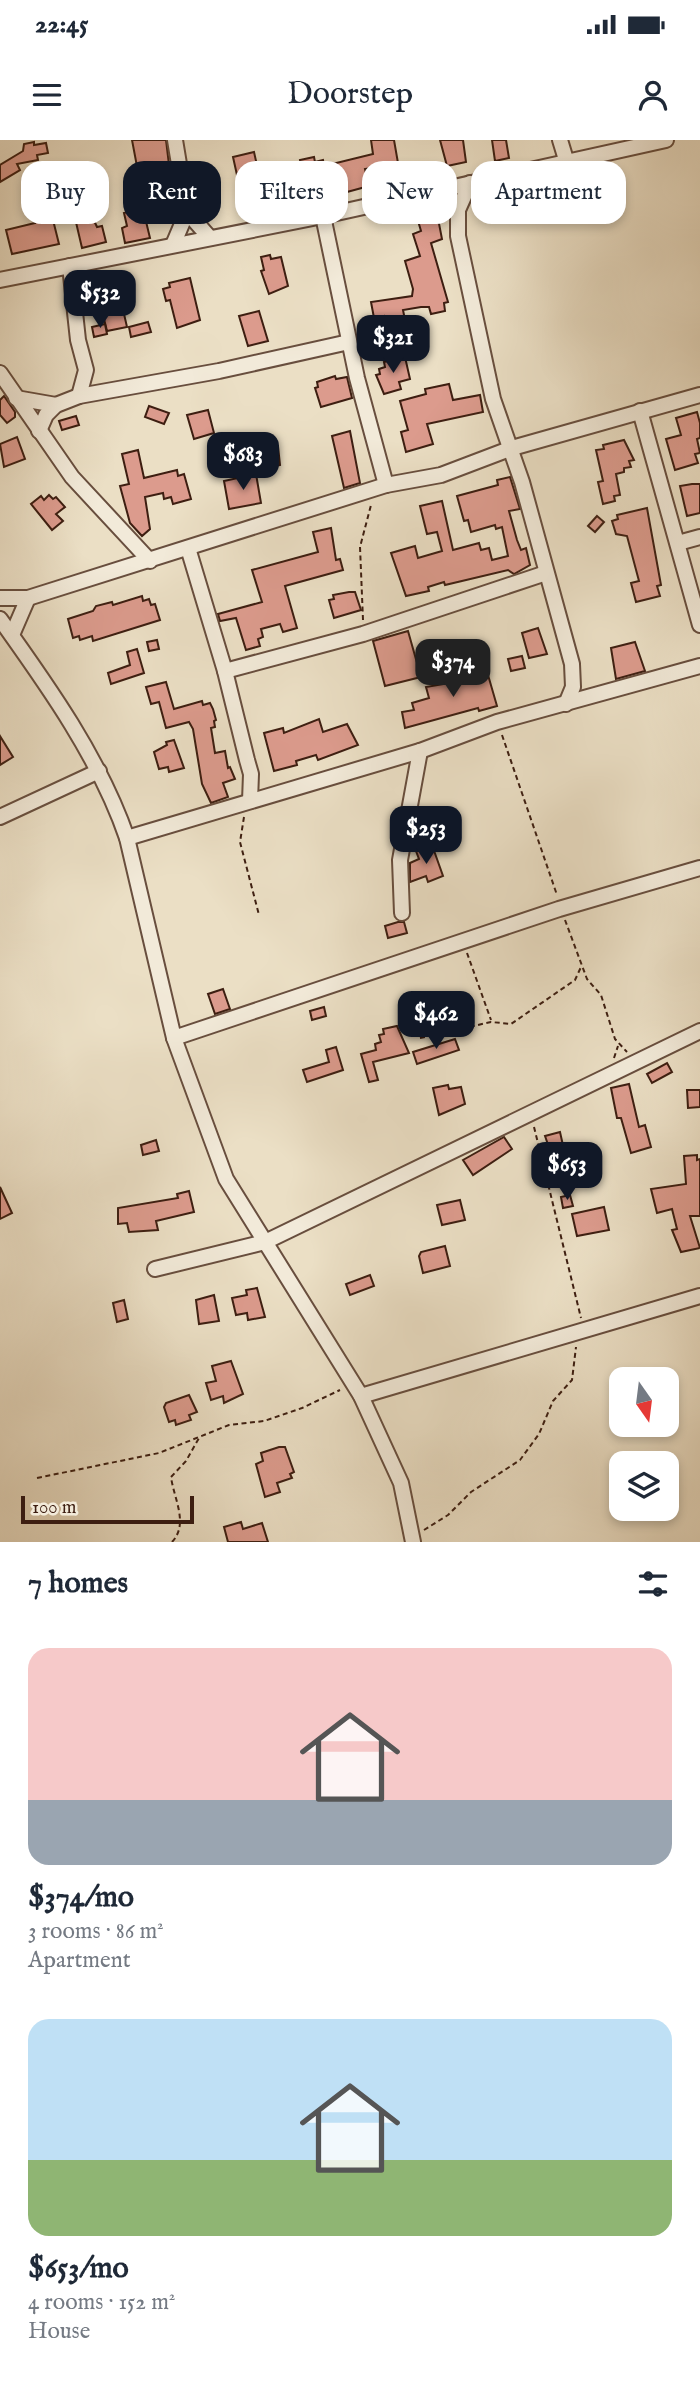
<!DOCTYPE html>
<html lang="en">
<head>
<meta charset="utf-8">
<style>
  body { margin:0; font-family:"IM FELL English",serif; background:#f6f6f7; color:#1f2937; height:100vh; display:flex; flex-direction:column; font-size:26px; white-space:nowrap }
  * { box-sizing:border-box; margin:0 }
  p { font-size:23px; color:#747a83 }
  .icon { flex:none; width:38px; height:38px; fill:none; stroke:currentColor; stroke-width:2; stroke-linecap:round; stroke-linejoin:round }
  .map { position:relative; height:1402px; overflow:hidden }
  .side { display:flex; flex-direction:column; background:#fff; flex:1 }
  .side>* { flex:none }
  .top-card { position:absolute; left:21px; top:21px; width:658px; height:63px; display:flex; gap:14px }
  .needle { width:46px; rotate:166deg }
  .tools { position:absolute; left:609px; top:1227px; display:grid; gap:14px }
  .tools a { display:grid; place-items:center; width:70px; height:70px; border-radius:14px; background:#fff; box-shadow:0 4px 10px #0003; font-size:35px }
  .scale { position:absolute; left:21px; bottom:18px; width:173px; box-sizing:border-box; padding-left:7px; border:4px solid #3d1e11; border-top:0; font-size:19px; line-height:24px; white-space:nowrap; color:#3d1e11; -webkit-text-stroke:5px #f2ead9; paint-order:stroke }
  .price { position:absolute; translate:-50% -60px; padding:0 16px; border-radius:14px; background:#111827; color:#fff; font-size:23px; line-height:46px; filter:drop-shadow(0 2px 4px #0008) }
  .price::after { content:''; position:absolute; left:50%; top:42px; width:21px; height:16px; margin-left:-10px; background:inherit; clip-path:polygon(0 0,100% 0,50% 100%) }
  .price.current { background:#222; color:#fff }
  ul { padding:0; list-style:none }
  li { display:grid; align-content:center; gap:14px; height:371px; padding:0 28px }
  li span { display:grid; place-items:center; height:217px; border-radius:21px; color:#555 }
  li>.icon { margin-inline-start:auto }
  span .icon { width:126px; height:126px; fill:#fffc; stroke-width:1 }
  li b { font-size:30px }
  h2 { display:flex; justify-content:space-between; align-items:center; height:84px; padding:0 28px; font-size:30px }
  .pill { padding:0 24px; border-radius:21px; background:#fff; box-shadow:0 4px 10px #0003; font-size:24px; line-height:63px }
  .pill.current { background:#111827; color:#fff }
  .status { display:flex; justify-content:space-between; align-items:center; height:49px; padding:0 35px; background:#fff; direction:ltr }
  .status svg { height:19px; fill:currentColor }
  header { display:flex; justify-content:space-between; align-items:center; height:91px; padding:0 28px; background:#fff; font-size:32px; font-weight:600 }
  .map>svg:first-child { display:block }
</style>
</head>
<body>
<div class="status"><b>22:45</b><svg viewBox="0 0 49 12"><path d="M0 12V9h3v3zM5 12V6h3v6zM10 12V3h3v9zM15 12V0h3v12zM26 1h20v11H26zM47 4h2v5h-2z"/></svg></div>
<header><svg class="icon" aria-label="menu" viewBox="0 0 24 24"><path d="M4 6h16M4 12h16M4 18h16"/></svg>Doorstep<svg class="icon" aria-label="person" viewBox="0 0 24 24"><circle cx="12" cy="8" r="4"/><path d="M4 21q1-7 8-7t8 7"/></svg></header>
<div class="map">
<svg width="700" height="1402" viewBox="0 0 700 1402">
  <rect width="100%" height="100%" fill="#ebdfc5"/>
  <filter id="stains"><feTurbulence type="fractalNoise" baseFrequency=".00286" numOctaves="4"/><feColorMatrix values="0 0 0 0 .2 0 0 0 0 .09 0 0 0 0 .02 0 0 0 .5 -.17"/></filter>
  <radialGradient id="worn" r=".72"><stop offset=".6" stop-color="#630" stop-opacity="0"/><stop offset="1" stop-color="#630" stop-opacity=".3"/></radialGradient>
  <g fill="#dc9b8d" stroke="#3d1e11" stroke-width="2">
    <polygon points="132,0 166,0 169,25 150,28 151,35 139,37"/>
    <polygon points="371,0 394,0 398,23 365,29 369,46 336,55 332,40 305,46 300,20 314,17 315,22 323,20 324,26 373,14"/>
    <polygon points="440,0 463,0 466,22 447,26"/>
    <polygon points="492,0 506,0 509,18 495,21"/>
    <polygon points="34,2 34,5 46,3 48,13 37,15 38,20 17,24 20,30 0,42 0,25 23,11 24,4"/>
    <polygon points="254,12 258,30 237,35 233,17"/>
    <polygon points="268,47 273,68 263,69 259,49"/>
    <polygon points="63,57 67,76 53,80 59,104 12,114 6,90 35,83 34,78 42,76 39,63"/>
    <polygon points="436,68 442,99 431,103 448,162 444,163 445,171 431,174 429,167 421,167 403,170 405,180 385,183 384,176 374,178 371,162 412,156 413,149 405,121 420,116 413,94 421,91 416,74"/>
    <polygon points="143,69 150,98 125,103 122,88 127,86 124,73"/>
    <polygon points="91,74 97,87 102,86 106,102 82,108 75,78"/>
    <polygon points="270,115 271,119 281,117 288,146 269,154 261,131 264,130 261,117"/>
    <polygon points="190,138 200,180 177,188 170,160 166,161 163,149 170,147 169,143"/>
    <polygon points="111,149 112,153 119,152 127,187 107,191 99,159 103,158 101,151"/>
    <polygon points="259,171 268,201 248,206 239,176"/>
    <polygon points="148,182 151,192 131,197 129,187"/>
    <polygon points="105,184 107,194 94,197 92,187"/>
    <polygon points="405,217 410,239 399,242 401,249 384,254 376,235 380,234 379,229 385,227 384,222"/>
    <polygon points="335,236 336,239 347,237 352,258 321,267 315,248 318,247 317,242"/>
    <polygon points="449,244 453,260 480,255 483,272 427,284 433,304 406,312 401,292 408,290 400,261 426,254 425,249"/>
    <polygon points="4,256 15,272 15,277 7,283 0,275 0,260"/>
    <polygon points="149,266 169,273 164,284 145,277"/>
    <polygon points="208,270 214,293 194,299 187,275"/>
    <polygon points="697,272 700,283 700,298 697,299 700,313 695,314 698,323 675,330 666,299 681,295 676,278"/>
    <polygon points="76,276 79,285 62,290 59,281"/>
    <polygon points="350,291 360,343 344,348 332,296"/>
    <polygon points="17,297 25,319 4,327 0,304"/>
    <polygon points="624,300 634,320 629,321 631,327 624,328 624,332 616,334 620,355 614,356 615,361 603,364 598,342 603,341 596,310 604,309 603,305"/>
    <polygon points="278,306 280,325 260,330 256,312"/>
    <polygon points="138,310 144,338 177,330 178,336 184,334 191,359 173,364 171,357 164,359 163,353 145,357 150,389 142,396 130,383 120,346 129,344 122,314"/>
    <polygon points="256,334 261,363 229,369 224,341"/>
    <polygon points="510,337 520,369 509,371 517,400 521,410 526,408 530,425 514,434 508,430 445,445 444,442 428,447 429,451 406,456 391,413 415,406 418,418 442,411 437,392 427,394 420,366 442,361 453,410 479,403 481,410 489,408 492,420 508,416 502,387 496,389 495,385 471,392 468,380 464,381 457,356 498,345 497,340"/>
    <polygon points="692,344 700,344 700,373 687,376 680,346"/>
    <polygon points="49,355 53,359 56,357 65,367 56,374 63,381 52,390 31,364 41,356 44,360"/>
    <polygon points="647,368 661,445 657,446 660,456 636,462 631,443 639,441 627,396 616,394 612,381 618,379 617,375"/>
    <polygon points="597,376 604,382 595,392 588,386"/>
    <polygon points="331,388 336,420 340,419 343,430 285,446 297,488 283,492 280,484 261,489 263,497 258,499 260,506 246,510 236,478 220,481 218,474 262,462 252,430 318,412 313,392"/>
    <polygon points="349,452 355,452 361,470 334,478 329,460 334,459 333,455"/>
    <polygon points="142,456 143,461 149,459 151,465 155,464 160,480 93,501 92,496 80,500 79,496 73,498 68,479 93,471 96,466 112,462 113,465"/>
    <polygon points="538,488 547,514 529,518 522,493"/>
    <polygon points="408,491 421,537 385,546 373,501"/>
    <polygon points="157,500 159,509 149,511 147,502"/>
    <polygon points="635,502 645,531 616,539 611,508"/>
    <polygon points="137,509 144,533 111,544 108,533 130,525 127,512"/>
    <polygon points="522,516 525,528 511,531 508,519"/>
    <polygon points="486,528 497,566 479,571 478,568 405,588 402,572 414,570 412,563 429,558 426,547 467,540 465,533"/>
    <polygon points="166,542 174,569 202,561 203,565 210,563 213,569 216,580 214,581 215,587 211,588 215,613 225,611 228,628 230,627 235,639 223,643 228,657 211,663 202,644 193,589 189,582 166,588 159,562 151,564 146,547"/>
    <polygon points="319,579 323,592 347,584 358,605 318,620 316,615 296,621 297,625 274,631 264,593 283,588 284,593"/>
    <polygon points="0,596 13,617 0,625"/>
    <polygon points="174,600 184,628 169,632 168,627 159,629 154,612 167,605 166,602"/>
    <polygon points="432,705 443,736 428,742 426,736 410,742 410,723 419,719 416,711"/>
    <polygon points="398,782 404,782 407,793 388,798 385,786"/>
    <polygon points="223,849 230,869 215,874 208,854"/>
    <polygon points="324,867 326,876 312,880 310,871"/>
    <polygon points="397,886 409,913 373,922 378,940 369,942 361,914 376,910 375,904 381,902 379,895 384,894 383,889"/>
    <polygon points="455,899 459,910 417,924 413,912"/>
    <polygon points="336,907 343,930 307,942 303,930 329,922 326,910"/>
    <polygon points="667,923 672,932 652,943 647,934"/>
    <polygon points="629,944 639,987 645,985 651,1007 631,1013 621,978 617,978 611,948"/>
    <polygon points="448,945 449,949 461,947 465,964 439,975 433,948"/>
    <polygon points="687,950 700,950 700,967 688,968"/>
    <polygon points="560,992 566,1019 572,1017 575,1029 558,1033 545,996"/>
    <polygon points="504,997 512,1009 473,1035 463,1020"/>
    <polygon points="156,1000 159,1011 143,1015 141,1005"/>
    <polygon points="697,1015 697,1020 700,1019 700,1076 690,1076 700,1108 681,1112 672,1090 677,1089 672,1069 657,1073 651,1049 686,1044 684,1016"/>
    <polygon points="0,1047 12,1073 0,1079"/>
    <polygon points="189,1051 194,1072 156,1081 158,1090 129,1092 127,1083 118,1084 118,1068 178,1058 177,1054"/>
    <polygon points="570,1055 573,1066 563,1068 561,1057"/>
    <polygon points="460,1060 465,1080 442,1085 437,1065"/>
    <polygon points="604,1067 609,1090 577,1096 572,1074"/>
    <polygon points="445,1106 450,1126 423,1133 419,1116 421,1112"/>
    <polygon points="370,1135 374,1146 350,1155 346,1144"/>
    <polygon points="257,1148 265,1177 248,1180 247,1173 236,1175 232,1158 247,1155 246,1150"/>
    <polygon points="214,1155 219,1181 199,1184 196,1160"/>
    <polygon points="124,1160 128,1179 117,1182 113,1163"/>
    <polygon points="231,1221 243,1254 224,1263 223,1256 211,1260 206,1243 216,1241 212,1226"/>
    <polygon points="189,1255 197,1272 189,1275 191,1280 176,1285 175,1280 169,1282 164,1267 166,1263"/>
    <polygon points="279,1307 285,1307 294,1332 290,1334 292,1338 277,1343 280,1352 265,1357 256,1324 263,1321 261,1313"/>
    <polygon points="241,1382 243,1389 262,1383 268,1402 228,1402 224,1387"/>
  </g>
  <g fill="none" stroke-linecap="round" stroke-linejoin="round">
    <g stroke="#684e3e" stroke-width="18">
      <g id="street">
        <polyline points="560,0 567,23"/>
        <polyline points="470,43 458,70 458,96 493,259 522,342 572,524 573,547 566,564"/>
        <polyline points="187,72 210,98"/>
        <polyline points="323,76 357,238 386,345"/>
        <polyline points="173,105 187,72 175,0"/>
        <polyline points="70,126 78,200 86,230 79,256"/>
        <polyline points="0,140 323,76 666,0"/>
        <polyline points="0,233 72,337 150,421"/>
        <polyline points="16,258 56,265"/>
        <polyline points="640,271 700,485"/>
        <polyline points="39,291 46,275 56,265 79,256 219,231 349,202"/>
        <polyline points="678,403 700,397"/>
        <polyline points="188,408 225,531 247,620 251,634 250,661"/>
        <polyline points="0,458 28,458 386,345 441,335 512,308 700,255"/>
        <path d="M 0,479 C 48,546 100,619 127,698 L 174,898 L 226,1039 L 361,1256 L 401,1343 L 413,1402"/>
        <polyline points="12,495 28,458"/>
        <polyline points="225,531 363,494 546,433"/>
        <polyline points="0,677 99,631"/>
        <polyline points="127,698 420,611 497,582 700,526"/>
        <polyline points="402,773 400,720 420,611"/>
        <polyline points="174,898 559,769 700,728"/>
        <polyline points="155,1129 265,1102 700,891"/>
        <polyline points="361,1256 700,1156"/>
      </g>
    </g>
    <g stroke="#3d1e11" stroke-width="2" stroke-dasharray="5 3.5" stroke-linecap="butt">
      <polyline points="363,480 360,407 371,365"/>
      <polyline points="502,595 557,755"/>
      <polyline points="244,677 240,702 259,775"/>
      <polyline points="565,780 587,839 601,855 615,899 627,912"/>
      <polyline points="467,813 491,880"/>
      <polyline points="420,898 491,882 511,884 575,840 581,827"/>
      <polyline points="614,918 618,906"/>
      <polyline points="534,987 581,1178"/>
      <polyline points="37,1338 159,1313 229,1285 264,1281 302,1268 340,1250"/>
      <polyline points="424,1390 448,1375 471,1352 520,1320 539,1294 553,1261 572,1240 576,1207"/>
      <path d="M 172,1402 C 189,1384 174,1359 171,1337 L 186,1321 L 199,1298"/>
    </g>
    <use href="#street" stroke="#f2ead9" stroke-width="14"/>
  </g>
  <rect width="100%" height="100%" filter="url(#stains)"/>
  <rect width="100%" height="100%" fill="url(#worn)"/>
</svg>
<div class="tools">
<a><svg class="needle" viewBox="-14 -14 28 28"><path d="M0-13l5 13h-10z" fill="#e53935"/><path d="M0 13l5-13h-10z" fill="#747a83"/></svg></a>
<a><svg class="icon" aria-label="layers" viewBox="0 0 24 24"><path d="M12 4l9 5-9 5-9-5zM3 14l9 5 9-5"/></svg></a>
</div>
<div class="scale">100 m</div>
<b class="price" style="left:100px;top:190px">$532</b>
<b class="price" style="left:393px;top:235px">$321</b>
<b class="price" style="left:243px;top:352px">$683</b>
<b class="price current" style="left:453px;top:559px">$374</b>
<b class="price" style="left:426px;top:726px">$253</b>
<b class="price" style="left:436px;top:911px">$462</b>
<b class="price" style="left:567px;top:1062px">$653</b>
<div class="top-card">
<a class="pill">Buy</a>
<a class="pill current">Rent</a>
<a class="pill">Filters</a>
<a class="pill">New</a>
<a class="pill">Apartment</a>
</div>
</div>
<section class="side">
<h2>7 homes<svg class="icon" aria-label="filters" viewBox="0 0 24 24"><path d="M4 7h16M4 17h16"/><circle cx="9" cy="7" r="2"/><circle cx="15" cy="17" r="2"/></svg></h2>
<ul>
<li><span style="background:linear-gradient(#f6c9c9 70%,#9aa5b1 0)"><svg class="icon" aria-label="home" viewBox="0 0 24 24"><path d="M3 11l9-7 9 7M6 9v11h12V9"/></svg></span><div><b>$374/mo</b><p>3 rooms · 86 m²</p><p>Apartment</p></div></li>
<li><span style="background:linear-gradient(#bfe0f5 65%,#8fb573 0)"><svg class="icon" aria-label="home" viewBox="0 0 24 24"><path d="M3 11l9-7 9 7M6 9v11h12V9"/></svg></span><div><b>$653/mo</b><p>4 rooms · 152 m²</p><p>House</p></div></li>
</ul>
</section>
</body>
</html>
